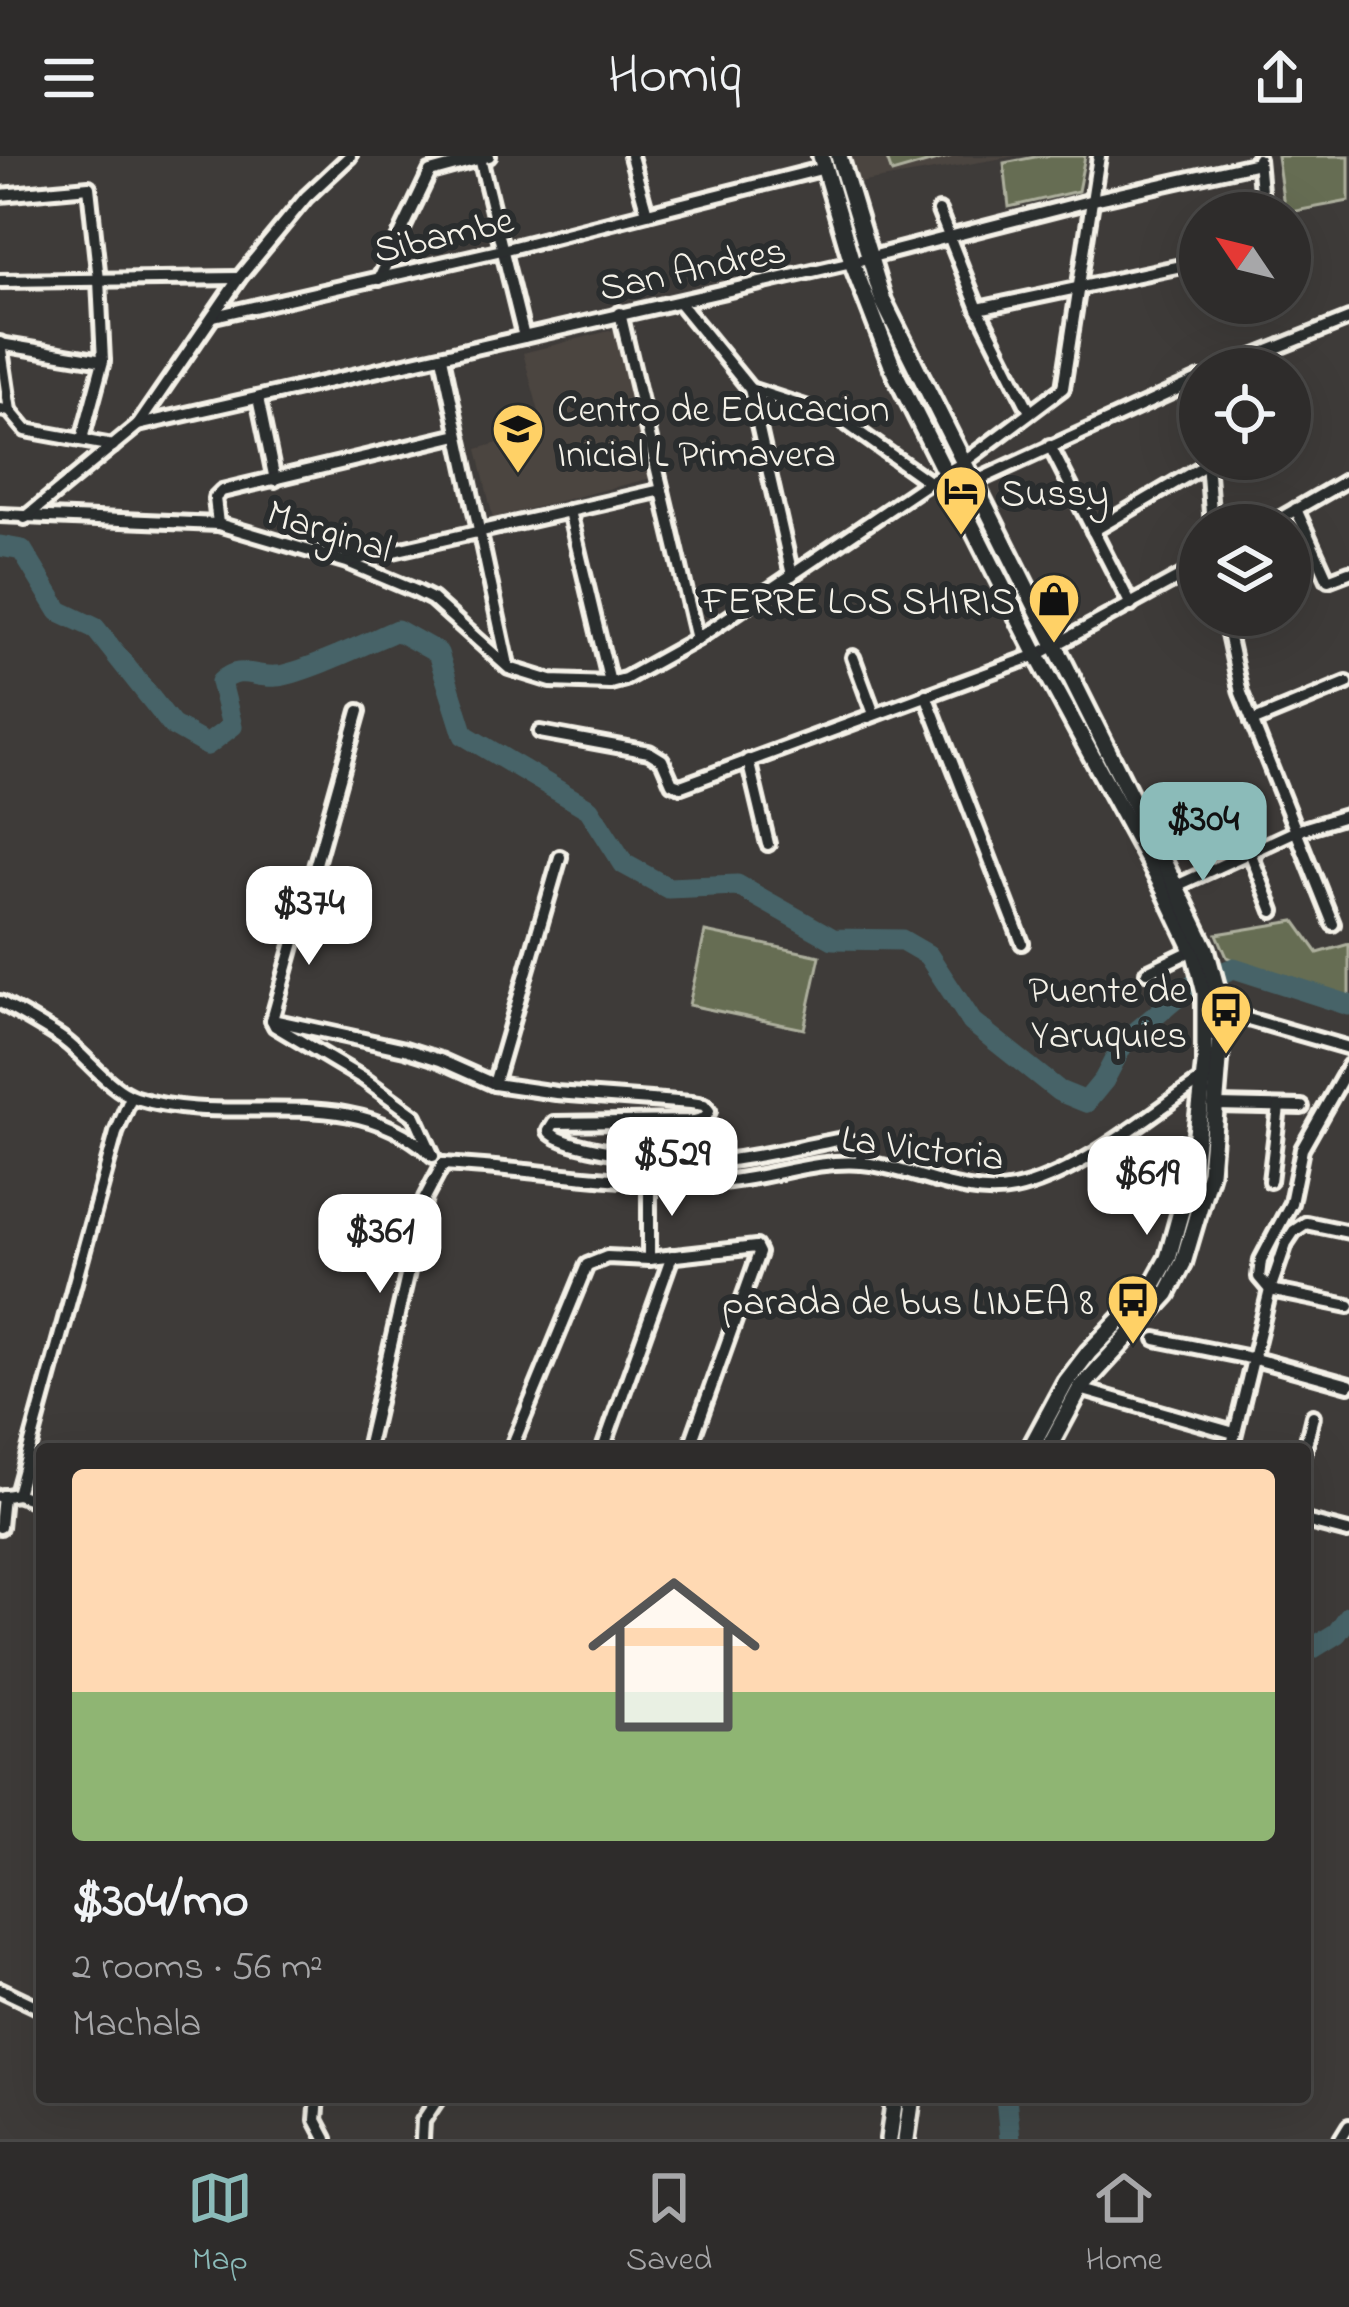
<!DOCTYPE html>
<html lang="en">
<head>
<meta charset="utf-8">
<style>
  body { margin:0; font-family:"Indie Flower",sans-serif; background:#3a3837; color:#f1f3f6; height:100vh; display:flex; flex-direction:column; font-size:45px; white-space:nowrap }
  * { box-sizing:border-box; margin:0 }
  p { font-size:39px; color:#a7a7a9 }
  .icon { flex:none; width:66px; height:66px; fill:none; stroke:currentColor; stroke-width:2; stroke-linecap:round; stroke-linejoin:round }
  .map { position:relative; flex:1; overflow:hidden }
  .sheet { position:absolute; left:36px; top:1287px; width:1275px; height:660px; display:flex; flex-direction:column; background:#2e2c2b; border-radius:12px; box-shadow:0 12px 48px #0002,0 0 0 3px #494847 }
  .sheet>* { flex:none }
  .needle { width:78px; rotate:305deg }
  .buttons { position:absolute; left:1179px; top:36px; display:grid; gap:24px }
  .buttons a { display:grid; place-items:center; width:132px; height:132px; border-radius:50%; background:#2e2c2b; box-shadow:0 12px 48px #0002,0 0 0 3px #494847; font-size:60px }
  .price { position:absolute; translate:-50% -102px; padding:0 27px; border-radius:24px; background:#fff; color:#222; font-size:39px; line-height:78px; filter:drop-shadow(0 3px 6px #0008) }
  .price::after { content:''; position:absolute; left:50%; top:72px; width:36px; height:27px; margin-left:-18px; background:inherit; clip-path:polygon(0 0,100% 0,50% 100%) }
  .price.selected { background:#8bbbb9; color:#111 }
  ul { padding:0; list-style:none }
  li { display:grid; align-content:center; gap:24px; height:636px; padding:0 36px }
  li span { display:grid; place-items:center; height:372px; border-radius:12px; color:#555 }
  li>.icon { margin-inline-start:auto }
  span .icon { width:216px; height:216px; fill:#fffc; stroke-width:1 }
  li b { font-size:51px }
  header { display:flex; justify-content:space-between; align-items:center; height:156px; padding:0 36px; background:#2e2c2b; font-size:54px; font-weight:600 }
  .dock { display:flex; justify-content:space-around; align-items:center; height:168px; border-top:3px solid #494847; background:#2e2c2b; font-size:33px; color:#a7a7a9 }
  .dock a { display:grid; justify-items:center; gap:6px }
  .dock .selected { color:#8bbbb9 }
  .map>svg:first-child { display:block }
</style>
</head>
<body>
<header><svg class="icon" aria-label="menu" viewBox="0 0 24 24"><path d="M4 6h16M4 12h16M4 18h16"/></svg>Homiq<svg class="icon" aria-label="share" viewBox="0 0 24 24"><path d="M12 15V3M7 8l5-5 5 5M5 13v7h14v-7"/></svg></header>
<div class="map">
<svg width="1349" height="1983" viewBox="0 0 1349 1983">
  <rect width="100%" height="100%" fill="#3e3b39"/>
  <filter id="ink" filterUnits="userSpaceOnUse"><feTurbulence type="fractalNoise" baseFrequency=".00833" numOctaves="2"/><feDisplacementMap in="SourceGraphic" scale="24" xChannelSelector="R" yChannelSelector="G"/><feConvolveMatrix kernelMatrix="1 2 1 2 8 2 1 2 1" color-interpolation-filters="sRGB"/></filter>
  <g filter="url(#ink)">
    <g fill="#4c4540">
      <polygon points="851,0 1015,0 858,27"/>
      <polygon points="617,173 651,322 493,362 477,293 544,274 523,197"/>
    </g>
    <g fill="#666d52" stroke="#adaf9d" stroke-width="3">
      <polygon points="886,0 951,0 892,17"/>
      <polygon points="1040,0 1085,0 1078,35 1009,51 1004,7"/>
      <polygon points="1277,0 1349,0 1349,45 1285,57"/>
      <path d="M 1295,765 L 1318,797 L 1349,788 L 1349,840 C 1308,841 1264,816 1227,801 L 1217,778 Z"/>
      <polygon points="705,776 820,800 804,873 689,849"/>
    </g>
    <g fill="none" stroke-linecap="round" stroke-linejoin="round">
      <g stroke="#466468" stroke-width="21">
        <path d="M 0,390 L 22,394 L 59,455 L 95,472 L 172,569 L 207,589 L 232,570 L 221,526 C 240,508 254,522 276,520 C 300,519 371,485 397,474 L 438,497 L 464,579 L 589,653 L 624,708 L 668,732 L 737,729 L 833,783 L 902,784 L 928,799 L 972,866 L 1059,935 L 1086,946 L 1104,924 L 1124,886 L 1193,828 L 1234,812 L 1349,849"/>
        <polyline points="1305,1497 1337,1477 1349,1460"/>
        <polyline points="1006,1941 1010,1983"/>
      </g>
      <g stroke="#f4f1e8" stroke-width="20">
        <g id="minor">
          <polyline points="631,0 647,57"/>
          <polyline points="480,2 524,181"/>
          <polyline points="1258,3 1263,57"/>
          <polyline points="0,39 89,31 99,124 103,205 82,283"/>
          <polyline points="939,55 978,153 1030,256"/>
          <polyline points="379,123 430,16 489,0"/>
          <polyline points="0,125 239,122"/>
          <polyline points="679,146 750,233 792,419"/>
          <polyline points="978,153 1200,106"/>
          <polyline points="620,157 697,483"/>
          <polyline points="214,160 502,94 825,12"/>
          <polyline points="0,187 10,255"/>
          <polyline points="0,188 103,205"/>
          <polyline points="442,201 508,509"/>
          <polyline points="1223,213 1349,163"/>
          <polyline points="750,233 839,262 929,326"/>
          <polyline points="258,242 275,324"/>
          <polyline points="0,253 10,255 26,274 113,290"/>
          <polyline points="138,269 852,106 1093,44 1258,7"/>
          <polyline points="1050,290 1131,449"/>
          <polyline points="1207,306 1212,369"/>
          <polyline points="972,327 1200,223"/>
          <polyline points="1296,353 1328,424 1349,416"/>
          <polyline points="569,355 610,527"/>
          <polyline points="0,359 218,368 347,406 416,435 432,443 509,512 551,525 610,527 625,523 697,483 929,326 963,307 1063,232 1099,0"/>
          <polyline points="25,362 138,269 239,122 306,41 350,0"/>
          <polyline points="218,368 215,342 222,335 458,279"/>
          <polyline points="1269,369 1349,323"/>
          <polyline points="1093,375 1207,308"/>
          <polyline points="349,405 662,334"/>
          <polyline points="1224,459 1241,537 1333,768"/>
          <polyline points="853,501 874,558"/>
          <polyline points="926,539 1022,787"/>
          <polyline points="359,555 272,864 275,870 364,923 415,960 433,1000"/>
          <polyline points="1252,566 1347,527"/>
          <polyline points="540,576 649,596 662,604 672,627 681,630 1037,499 1200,410"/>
          <polyline points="748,604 768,688"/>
          <polyline points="1250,696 1273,755"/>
          <polyline points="1174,731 1296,675 1349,659"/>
          <polyline points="1147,816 1193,794"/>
          <path d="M 0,846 C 21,858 44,870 64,884 C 87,901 110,934 136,942 C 234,973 346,923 431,998"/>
          <polyline points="1220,855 1349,892"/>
          <path d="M 272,864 L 405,893 L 440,904 L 494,928 L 556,937 L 691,947 L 704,949 L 709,955 L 705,962 L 694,965 L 554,967 L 549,975 C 562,995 693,1008 722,1005 C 762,1001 803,990 843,983 L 859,989 L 862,1007"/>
          <polyline points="1349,910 1302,993 1291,1047 1261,1104 1259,1121 1270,1134 1349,1150"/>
          <polyline points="494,928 560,701"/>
          <polyline points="1217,949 1302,951"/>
          <path d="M 443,1008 C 534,1013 625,1030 717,1026 C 766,1024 811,1003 862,1007 C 912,1011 963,1044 1014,1033 C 1079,1019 1147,960 1203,923"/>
          <polyline points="649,1024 649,1103"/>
          <polyline points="1270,1025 1279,951"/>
          <polyline points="1156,1183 1255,1203 1349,1229"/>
          <polyline points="1080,1233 1234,1277"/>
          <polyline points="367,1293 425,1042 443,1008"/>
          <polyline points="511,1293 587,1109 607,1101 649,1103 756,1091 759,1097 689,1293"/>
          <polyline points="603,1293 672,1100"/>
          <polyline points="1231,1293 1270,1134 1286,1087 1294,1075 1306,1067 1349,1076"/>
          <polyline points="1305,1293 1313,1260"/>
          <polyline points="17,1338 116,977 131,941"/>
          <polyline points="0,1341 17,1338 42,1347"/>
          <polyline points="1305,1365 1348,1376"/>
          <polyline points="0,1371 3,1340"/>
          <polyline points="0,1833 42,1853"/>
          <polyline points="318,1941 316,1964 326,1983"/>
          <polyline points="422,1983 423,1965 439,1941"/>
          <polyline points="1341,1983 1349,1970"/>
        </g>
      </g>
      <g stroke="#f4f1e8" stroke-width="24">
        <g id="secondary">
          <polyline points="821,0 852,106 895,217 1037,499 1165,735 1195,798 1205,837 1205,909 1193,1012 1168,1102 1152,1131 1089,1196 1066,1226 1030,1293"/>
          <polyline points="839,0 883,145 1179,737 1206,793 1223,856 1210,1016 1183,1107 1167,1138 1080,1233 1048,1293"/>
          <polyline points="889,1983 895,1941"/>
          <polyline points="906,1983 912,1941"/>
        </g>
      </g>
      <use href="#minor" stroke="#2a2d2e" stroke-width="10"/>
      <use href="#secondary" stroke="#2a2d2e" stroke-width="15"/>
    </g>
  </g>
  <defs>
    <g id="school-pin" transform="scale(2.7)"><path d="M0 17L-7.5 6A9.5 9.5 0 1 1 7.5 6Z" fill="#ffd166" stroke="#2a2d2e"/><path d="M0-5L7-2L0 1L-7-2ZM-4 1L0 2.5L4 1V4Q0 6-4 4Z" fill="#111"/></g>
    <g id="hotel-pin" transform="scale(2.7)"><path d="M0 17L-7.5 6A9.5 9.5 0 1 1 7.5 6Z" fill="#ffd166" stroke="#2a2d2e"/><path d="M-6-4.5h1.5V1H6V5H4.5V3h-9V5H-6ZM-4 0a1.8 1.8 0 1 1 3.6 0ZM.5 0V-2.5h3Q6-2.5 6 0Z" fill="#111"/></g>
    <g id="shop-pin" transform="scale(2.7)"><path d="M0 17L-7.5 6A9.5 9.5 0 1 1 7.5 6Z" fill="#ffd166" stroke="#2a2d2e"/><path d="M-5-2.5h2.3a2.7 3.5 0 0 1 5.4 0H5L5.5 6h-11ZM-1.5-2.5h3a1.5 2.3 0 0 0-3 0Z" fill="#111"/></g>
    <g id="bus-pin" transform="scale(2.7)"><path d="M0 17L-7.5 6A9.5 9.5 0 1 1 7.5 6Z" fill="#ffd166" stroke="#2a2d2e"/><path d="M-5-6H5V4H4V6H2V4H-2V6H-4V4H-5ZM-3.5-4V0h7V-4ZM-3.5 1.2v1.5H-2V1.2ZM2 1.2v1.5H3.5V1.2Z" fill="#111"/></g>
  </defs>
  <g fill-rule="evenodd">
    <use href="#school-pin" x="518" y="273"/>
    <use href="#hotel-pin" x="961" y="335"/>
    <use href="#shop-pin" x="1054" y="443"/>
    <use href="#bus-pin" x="1226" y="854"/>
    <use href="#bus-pin" x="1133" y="1144"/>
  </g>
  <g text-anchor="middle" stroke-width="12" stroke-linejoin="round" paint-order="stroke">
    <g font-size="39" fill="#f4f1e8" stroke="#2a2d2e">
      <text transform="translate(443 77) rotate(-13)" y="14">Sibambe</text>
      <text transform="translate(692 111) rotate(-12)" y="14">San Andres</text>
      <text transform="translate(330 373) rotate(18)" y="14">Marginal</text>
      <text transform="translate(923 990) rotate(7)" y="14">La Victoria</text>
    </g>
    <g font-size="39" fill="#f4f1e8" stroke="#2a2d2e" text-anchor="end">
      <text x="557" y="265" text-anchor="start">Centro de Educacion<tspan x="557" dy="45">Inicial L Primavera</tspan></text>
      <text x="1000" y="349" text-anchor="start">Sussy</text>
      <text x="1015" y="457">FERRE LOS SHIRIS</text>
      <text x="1187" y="846">Puente de<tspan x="1187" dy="45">Yaruquies</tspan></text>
      <text x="1094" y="1158">parada de bus LINEA 8</text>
    </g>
  </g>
</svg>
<div class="buttons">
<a><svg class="needle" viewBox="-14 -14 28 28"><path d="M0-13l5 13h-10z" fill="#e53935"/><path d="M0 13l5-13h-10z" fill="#a7a7a9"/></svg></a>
<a><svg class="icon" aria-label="locate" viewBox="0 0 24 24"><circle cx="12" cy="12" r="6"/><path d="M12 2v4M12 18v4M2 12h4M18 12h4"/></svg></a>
<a><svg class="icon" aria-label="layers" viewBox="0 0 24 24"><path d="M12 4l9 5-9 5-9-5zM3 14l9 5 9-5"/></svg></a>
</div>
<b class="price selected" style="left:1203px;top:728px">$304</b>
<b class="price" style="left:309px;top:812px">$374</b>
<b class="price" style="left:672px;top:1063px">$529</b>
<b class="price" style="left:1147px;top:1082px">$619</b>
<b class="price" style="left:380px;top:1140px">$361</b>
<section class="sheet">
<ul>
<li><span style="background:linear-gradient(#ffd9b3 60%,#8fb573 0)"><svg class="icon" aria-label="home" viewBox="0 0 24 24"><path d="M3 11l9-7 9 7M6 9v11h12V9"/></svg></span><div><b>$304/mo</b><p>2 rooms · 56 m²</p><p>Machala</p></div></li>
</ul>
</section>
</div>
<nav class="dock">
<a class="selected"><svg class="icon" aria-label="map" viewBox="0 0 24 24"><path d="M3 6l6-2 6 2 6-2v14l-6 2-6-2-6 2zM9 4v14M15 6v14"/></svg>Map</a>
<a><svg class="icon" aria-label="saved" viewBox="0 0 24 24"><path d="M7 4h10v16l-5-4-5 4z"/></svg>Saved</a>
<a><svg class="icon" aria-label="home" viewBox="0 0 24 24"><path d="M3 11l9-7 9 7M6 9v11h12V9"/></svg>Home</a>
</nav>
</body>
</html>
